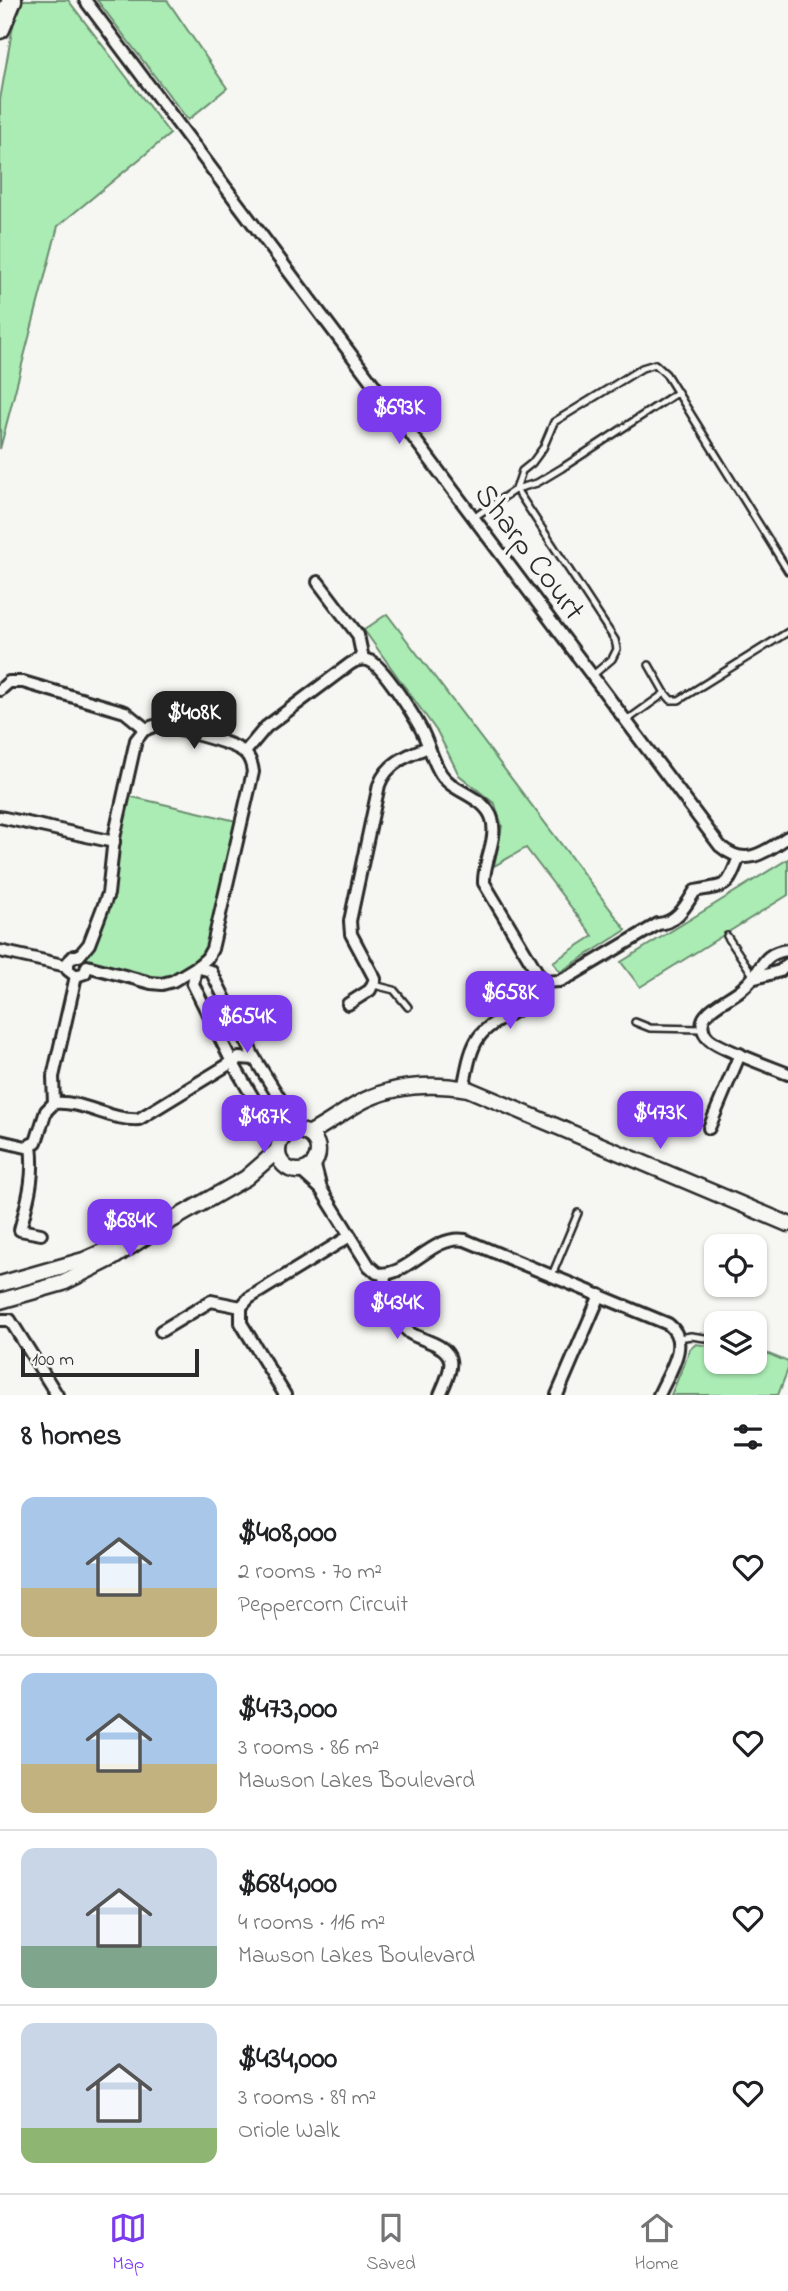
<!DOCTYPE html>
<html lang="en">
<head>
<meta charset="utf-8">
<style>
  body { margin:0; font-family:"Indie Flower",sans-serif; background:#f2f2f2; color:#202124; height:100vh; display:flex; flex-direction:column; font-size:26px; white-space:nowrap }
  * { box-sizing:border-box; margin:0 }
  p { font-size:23px; color:#757577 }
  .icon { flex:none; width:38px; height:38px; fill:none; stroke:currentColor; stroke-width:2; stroke-linecap:round; stroke-linejoin:round }
  .map { position:relative; height:1395px; overflow:hidden }
  .details { display:flex; flex-direction:column; background:#fff; flex:1 }
  .details>* { flex:none }
  .fabs { position:absolute; left:704px; top:1234px; display:grid; gap:14px }
  .fabs a { display:grid; place-items:center; width:63px; height:63px; border-radius:14px; background:#fff; box-shadow:0 2px 5px #0004; font-size:35px }
  .scale { position:absolute; left:21px; bottom:18px; width:178px; box-sizing:border-box; padding-left:7px; border:4px solid #2b2b2b; border-top:0; font-size:19px; line-height:24px; white-space:nowrap; color:#2b2b2b; -webkit-text-stroke:5px #f6f6f2; paint-order:stroke }
  .price { position:absolute; translate:-50% -60px; padding:0 16px; border-radius:14px; background:#7c3aed; color:#fff; font-size:23px; line-height:46px; filter:drop-shadow(0 2px 4px #0008) }
  .price::after { content:''; position:absolute; left:50%; top:42px; width:21px; height:16px; margin-left:-10px; background:inherit; clip-path:polygon(0 0,100% 0,50% 100%) }
  .price.active { background:#222; color:#fff }
  ul { padding:0; list-style:none }
  li { display:flex; align-items:center; gap:21px; height:175px; padding:0 21px }
  li+li { border-top:2px solid #e0e0e0 }
  li span { display:grid; place-items:center; flex:none; width:196px; height:140px; border-radius:14px; color:#555 }
  li>.icon { margin-inline-start:auto }
  span .icon { width:84px; height:84px; fill:#fffc; stroke-width:1 }
  li b { font-size:30px }
  h2 { display:flex; justify-content:space-between; align-items:center; height:84px; padding:0 21px; font-size:30px }
  .tab-bar { display:flex; justify-content:space-around; align-items:center; height:98px; border-top:2px solid #e0e0e0; background:#fff; font-size:19px; color:#757577 }
  .tab-bar a { display:grid; justify-items:center; gap:4px }
  .tab-bar .active { color:#7c3aed }
  .map>svg:first-child { display:block }
</style>
</head>
<body>
<div class="map">
<svg width="788" height="1395" viewBox="0 0 788 1395">
  <rect width="100%" height="100%" fill="#f6f6f2"/>
  <filter id="ink" filterUnits="userSpaceOnUse"><feTurbulence type="fractalNoise" baseFrequency=".0143" numOctaves="2"/><feDisplacementMap in="SourceGraphic" scale="14" xChannelSelector="R" yChannelSelector="G"/><feConvolveMatrix kernelMatrix="1 2 1 2 8 2 1 2 1" color-interpolation-filters="sRGB"/></filter>
  <g filter="url(#ink)">
    <g fill="#abecb4" stroke="#6b8c70" stroke-width="2">
      <polygon points="22,0 68,0 170,134 58,226 0,449 0,100 13,25"/>
      <polygon points="97,0 167,0 227,88 188,120"/>
      <polygon points="387,614 626,930 560,972 553,962 593,936 526,848 494,866 502,826 495,804 459,775 438,733 364,630"/>
      <polygon points="124,795 241,822 211,950 165,983 87,963 82,957 102,914"/>
      <polygon points="788,859 788,895 640,987 621,962"/>
      <polygon points="714,1331 716,1362 754,1362 754,1348 788,1362 788,1369 778,1395 671,1395 690,1349 696,1344 709,1346"/>
    </g>
    <g fill="none" stroke-linecap="round" stroke-linejoin="round">
      <g stroke="#2b2b2b" stroke-width="10">
        <g id="service">
          <polyline points="473,518 516,489 537,483 562,468 678,392"/>
          <polyline points="649,665 665,693"/>
          <polyline points="593,675 612,659 617,649 615,640 516,489 522,471 532,463 543,448 554,422 642,368 655,364 666,374 788,571"/>
          <polyline points="626,721 665,693 671,700 679,700 788,632"/>
          <polyline points="727,936 753,975"/>
          <polyline points="374,985 394,990 408,1007"/>
          <polyline points="635,1022 650,1028 703,1029"/>
          <polyline points="552,1275 578,1213"/>
          <polyline points="679,1338 691,1336 705,1338"/>
        </g>
      </g>
      <g stroke="#2b2b2b" stroke-width="16">
        <g id="minor">
          <path d="M 85,0 L 720,846 C 746,868 763,853 788,837"/>
          <polyline points="318,582 358,635 363,659"/>
          <polyline points="0,690 9,682 23,682 125,712 146,729"/>
          <path d="M 154,726 L 164,726 C 182,731 231,741 244,752 C 250,757 252,764 253,772 L 212,949 L 207,958 L 198,966 L 173,981 L 162,984 L 151,983 L 87,966 L 85,973 L 76,976 L 68,970 L 68,962 L 74,956 L 79,956 L 89,944 L 108,894 L 114,838 L 136,740 L 144,730 Z"/>
          <path d="M 245,752 L 266,727 L 350,664 C 356,660 363,658 370,661 C 383,666 414,716 421,729 C 429,744 432,760 441,774 C 453,793 485,796 492,819 C 498,840 483,862 484,883 L 540,977 L 541,987 C 534,1008 494,1016 479,1037 C 469,1051 467,1071 463,1089"/>
          <polyline points="0,817 114,842"/>
          <path d="M 788,950 C 760,953 763,971 745,986 C 734,997 715,1003 706,1015 C 700,1022 702,1033 709,1039 C 720,1049 771,1067 788,1074"/>
          <polyline points="0,951 67,966"/>
          <polyline points="755,978 780,971 788,964"/>
          <path d="M 541,982 L 560,981 L 572,975 L 658,924 C 677,923 686,905 695,891 C 728,884 726,891 739,857"/>
          <path d="M 348,1004 L 370,990 L 375,979 L 351,934 L 350,921 L 379,785 C 387,763 408,755 428,747"/>
          <polyline points="54,1103 53,1077 76,976"/>
          <polyline points="709,1128 740,1054"/>
          <path d="M 0,1141 L 26,1147 L 36,1142 L 46,1111 L 54,1103 C 83,1100 110,1121 139,1119 L 239,1058 L 255,1059"/>
          <polyline points="280,1143 232,1062 193,984 196,967 211,971 255,1059 280,1099 293,1131"/>
          <path d="M 31,1145 C 35,1178 28,1199 20,1230 L 41,1234"/>
          <path d="M 314,1162 L 321,1189 L 369,1266 L 377,1273 C 406,1280 431,1234 465,1240 L 668,1324 C 692,1342 668,1374 659,1395"/>
          <polyline points="301,1171 321,1189"/>
          <path d="M 384,1275 C 386,1294 394,1320 410,1333 C 416,1337 424,1339 430,1342 C 461,1354 450,1371 440,1395"/>
          <polyline points="0,1320 10,1320 57,1395"/>
          <polyline points="161,1331 211,1301 241,1307"/>
          <polyline points="285,1395 241,1323 241,1307 249,1298 350,1236"/>
          <polyline points="557,1395 600,1295"/>
        </g>
      </g>
      <g stroke="#2b2b2b" stroke-width="19">
        <g id="tertiary">
          <circle cx="298" cy="1151" r="20"/>
          <path d="M 308,1134 C 328,1124 345,1110 365,1100 C 398,1084 433,1083 468,1089 L 788,1224"/>
          <polyline points="0,1284 84,1260 125,1242"/>
          <polyline points="0,1301 63,1283 113,1258 162,1226 246,1178 278,1150"/>
        </g>
      </g>
      <g stroke="#2b2b2b" stroke-width="23">
        <polyline id="primary" points="0,29 12,0"/>
      </g>
      <use href="#service" stroke="#f6f6f2" stroke-width="5"/>
      <use href="#minor" stroke="#f6f6f2" stroke-width="10"/>
      <use href="#tertiary" stroke="#f6f6f2" stroke-width="14"/>
      <use href="#primary" stroke="#f6f6f2" stroke-width="18"/>
    </g>
  </g>
  <g text-anchor="middle" stroke-width="7" stroke-linejoin="round" paint-order="stroke">
    <g font-size="32" fill="#2b2b2b" stroke="#f6f6f2">
      <text transform="translate(531 551) rotate(53)" y="11">Sharp Court</text>
    </g>
  </g>
</svg>
<div class="fabs">
<a><svg class="icon" aria-label="locate" viewBox="0 0 24 24"><circle cx="12" cy="12" r="6"/><path d="M12 2v4M12 18v4M2 12h4M18 12h4"/></svg></a>
<a><svg class="icon" aria-label="layers" viewBox="0 0 24 24"><path d="M12 4l9 5-9 5-9-5zM3 14l9 5 9-5"/></svg></a>
</div>
<div class="scale">100 m</div>
<b class="price" style="left:399px;top:446px">$693K</b>
<b class="price active" style="left:194px;top:751px">$408K</b>
<b class="price" style="left:510px;top:1031px">$658K</b>
<b class="price" style="left:247px;top:1055px">$654K</b>
<b class="price" style="left:660px;top:1151px">$473K</b>
<b class="price" style="left:264px;top:1155px">$487K</b>
<b class="price" style="left:130px;top:1259px">$684K</b>
<b class="price" style="left:397px;top:1341px">$434K</b>
</div>
<section class="details">
<h2>8 homes<svg class="icon" aria-label="filters" viewBox="0 0 24 24"><path d="M4 7h16M4 17h16"/><circle cx="9" cy="7" r="2"/><circle cx="15" cy="17" r="2"/></svg></h2>
<ul>
<li><span style="background:linear-gradient(#a9c7e8 65%,#c2b280 0)"><svg class="icon" aria-label="home" viewBox="0 0 24 24"><path d="M3 11l9-7 9 7M6 9v11h12V9"/></svg></span><div><b>$408,000</b><p>2 rooms · 70 m²</p><p>Peppercorn Circuit</p></div><svg class="icon" aria-label="heart" viewBox="0 0 24 24"><path d="M12 20l-8-8c-3-5 5-10 8-4 3-6 11-1 8 4z"/></svg></li>
<li><span style="background:linear-gradient(#a9c7e8 65%,#c2b280 0)"><svg class="icon" aria-label="home" viewBox="0 0 24 24"><path d="M3 11l9-7 9 7M6 9v11h12V9"/></svg></span><div><b>$473,000</b><p>3 rooms · 86 m²</p><p>Mawson Lakes Boulevard</p></div><svg class="icon" aria-label="heart" viewBox="0 0 24 24"><path d="M12 20l-8-8c-3-5 5-10 8-4 3-6 11-1 8 4z"/></svg></li>
<li><span style="background:linear-gradient(#c9d6e8 70%,#7fa58c 0)"><svg class="icon" aria-label="home" viewBox="0 0 24 24"><path d="M3 11l9-7 9 7M6 9v11h12V9"/></svg></span><div><b>$684,000</b><p>4 rooms · 116 m²</p><p>Mawson Lakes Boulevard</p></div><svg class="icon" aria-label="heart" viewBox="0 0 24 24"><path d="M12 20l-8-8c-3-5 5-10 8-4 3-6 11-1 8 4z"/></svg></li>
<li><span style="background:linear-gradient(#c9d6e8 75%,#8fb573 0)"><svg class="icon" aria-label="home" viewBox="0 0 24 24"><path d="M3 11l9-7 9 7M6 9v11h12V9"/></svg></span><div><b>$434,000</b><p>3 rooms · 89 m²</p><p>Oriole Walk</p></div><svg class="icon" aria-label="heart" viewBox="0 0 24 24"><path d="M12 20l-8-8c-3-5 5-10 8-4 3-6 11-1 8 4z"/></svg></li>
</ul>
</section>
<nav class="tab-bar">
<a class="active"><svg class="icon" aria-label="map" viewBox="0 0 24 24"><path d="M3 6l6-2 6 2 6-2v14l-6 2-6-2-6 2zM9 4v14M15 6v14"/></svg>Map</a>
<a><svg class="icon" aria-label="saved" viewBox="0 0 24 24"><path d="M7 4h10v16l-5-4-5 4z"/></svg>Saved</a>
<a><svg class="icon" aria-label="home" viewBox="0 0 24 24"><path d="M3 11l9-7 9 7M6 9v11h12V9"/></svg>Home</a>
</nav>
</body>
</html>
